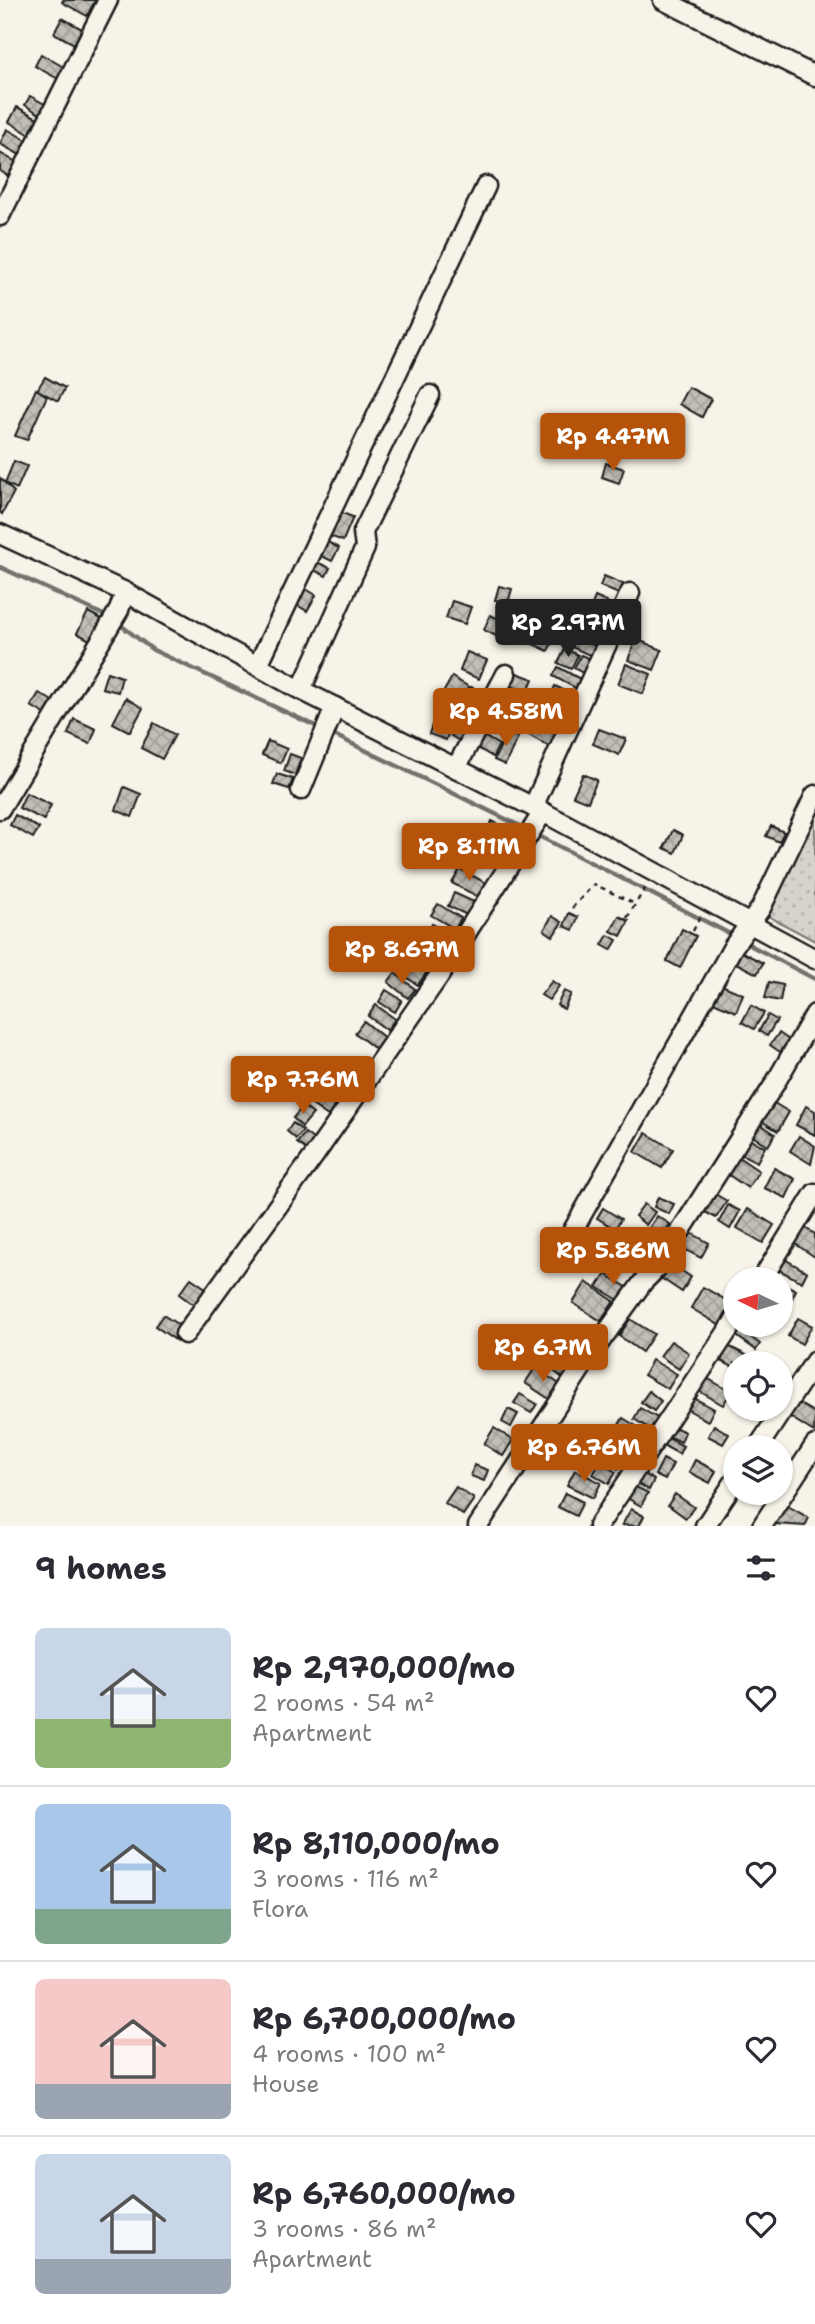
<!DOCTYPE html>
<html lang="en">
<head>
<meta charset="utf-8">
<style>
  body { margin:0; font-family:"Shantell Sans",sans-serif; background:#f2f2f3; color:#2b2b33; height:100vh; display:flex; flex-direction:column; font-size:26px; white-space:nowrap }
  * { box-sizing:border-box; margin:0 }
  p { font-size:23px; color:#7c7c81 }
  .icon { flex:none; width:38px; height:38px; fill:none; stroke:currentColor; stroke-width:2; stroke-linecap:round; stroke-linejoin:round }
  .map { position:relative; height:1526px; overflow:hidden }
  .sheet { display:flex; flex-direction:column; background:#fff; flex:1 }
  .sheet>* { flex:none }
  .needle { width:46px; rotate:275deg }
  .fabs { position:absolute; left:723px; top:1267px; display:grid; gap:14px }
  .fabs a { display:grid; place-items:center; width:70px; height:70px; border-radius:50%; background:#fff; box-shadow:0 2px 5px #0004; font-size:35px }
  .price { position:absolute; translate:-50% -60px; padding:0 16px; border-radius:7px; background:#b45309; color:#fff; font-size:23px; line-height:46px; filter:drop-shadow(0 2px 4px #0008) }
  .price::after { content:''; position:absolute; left:50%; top:42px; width:21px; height:16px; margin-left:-10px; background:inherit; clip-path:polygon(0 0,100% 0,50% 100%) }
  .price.selected { background:#222; color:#fff }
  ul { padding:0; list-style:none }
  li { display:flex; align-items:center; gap:21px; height:175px; padding:0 35px }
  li+li { border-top:2px solid #e1e1e2 }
  li span { display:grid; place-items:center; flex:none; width:196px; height:140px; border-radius:10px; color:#555 }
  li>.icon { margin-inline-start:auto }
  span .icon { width:84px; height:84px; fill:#fffc; stroke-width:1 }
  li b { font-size:30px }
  h2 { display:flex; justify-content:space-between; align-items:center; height:84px; padding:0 35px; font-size:30px }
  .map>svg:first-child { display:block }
</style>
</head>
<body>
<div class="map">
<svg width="815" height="1526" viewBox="0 0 815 1526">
  <defs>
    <pattern id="green-dots" width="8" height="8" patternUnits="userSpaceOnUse" patternTransform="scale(1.75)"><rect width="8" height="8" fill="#d7d3cb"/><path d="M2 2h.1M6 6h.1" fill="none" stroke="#b8b5ae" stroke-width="1.8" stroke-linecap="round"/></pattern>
    <pattern id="building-cross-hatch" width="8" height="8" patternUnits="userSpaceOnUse" patternTransform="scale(1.75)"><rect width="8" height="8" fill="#c0beb5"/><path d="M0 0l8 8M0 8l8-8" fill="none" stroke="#a4a39b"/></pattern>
  </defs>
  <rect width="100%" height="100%" fill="#f7f3e8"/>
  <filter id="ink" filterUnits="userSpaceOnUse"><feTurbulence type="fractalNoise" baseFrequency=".0143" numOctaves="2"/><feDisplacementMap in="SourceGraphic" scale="14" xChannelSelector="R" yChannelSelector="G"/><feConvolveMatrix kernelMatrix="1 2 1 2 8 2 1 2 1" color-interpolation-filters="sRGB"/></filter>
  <g filter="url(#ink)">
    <polygon fill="url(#green-dots)" stroke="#7a7874" stroke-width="2" points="815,809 815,941 768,916"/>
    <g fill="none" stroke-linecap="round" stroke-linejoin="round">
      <g stroke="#72716c" stroke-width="4.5">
        <polyline points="0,567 110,618"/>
        <polyline points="118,623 153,650 320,728"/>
        <polyline points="328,732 528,830"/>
        <polyline points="535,834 736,937"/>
        <polyline points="744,942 815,979"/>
      </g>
    </g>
    <g fill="url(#building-cross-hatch)" stroke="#1c1c1c" stroke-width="2">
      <polygon points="63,0 93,0 95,1 87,16 62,2"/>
      <polygon points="62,18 82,29 74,44 54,33"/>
      <polygon points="41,54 67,69 60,80 35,66"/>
      <polygon points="30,96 48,106 43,116 25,105"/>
      <polygon points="17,107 43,121 34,137 9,122"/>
      <polygon points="7,129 28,141 20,155 0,144"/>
      <polygon points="0,153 16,162 8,176 0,171"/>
      <polygon points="45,377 65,388 58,401 37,390"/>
      <polygon points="688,387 711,399 702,417 679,404"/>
      <polygon points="36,389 47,396 27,440 15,436"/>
      <polygon points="14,461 27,466 17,489 5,483"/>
      <polygon points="606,463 624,469 619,483 602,477"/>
      <polygon points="0,478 14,492 2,514 0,512"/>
      <polygon points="337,511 353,517 343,541 327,535"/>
      <polygon points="320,538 339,548 332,561 313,552"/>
      <polygon points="310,559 330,568 326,576 307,567"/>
      <polygon points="604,576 628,586 623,596 600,586"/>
      <polygon points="301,586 316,595 307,611 292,602"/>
      <polygon points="499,586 512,589 508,603 495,600"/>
      <polygon points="595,597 618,607 612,620 590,610"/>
      <polygon points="452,601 471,607 465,624 446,618"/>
      <polygon points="88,612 109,623 97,644 77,633"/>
      <polygon points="490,615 509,623 502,639 484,630"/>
      <polygon points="530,622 556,634 548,651 522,639"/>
      <polygon points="569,634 598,647 594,657 565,644"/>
      <polygon points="636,639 662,650 654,670 628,660"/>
      <polygon points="565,649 578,655 571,669 558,663"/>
      <polygon points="467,652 487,660 479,679 460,671"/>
      <polygon points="581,655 590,659 583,673 574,668"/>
      <polygon points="626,664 651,674 643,694 618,684"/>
      <polygon points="558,667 582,680 577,689 553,676"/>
      <polygon points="107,672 122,677 118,692 102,688"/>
      <polygon points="517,673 533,679 527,693 512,686"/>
      <polygon points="452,677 469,687 461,703 443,693"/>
      <polygon points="555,686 575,696 570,707 550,697"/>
      <polygon points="471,687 491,698 483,715 462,704"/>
      <polygon points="39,693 59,705 51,718 31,706"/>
      <polygon points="126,698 143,708 130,732 113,723"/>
      <polygon points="544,701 562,711 554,726 536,717"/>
      <polygon points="444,702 459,707 454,720 440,714"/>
      <polygon points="463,713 473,719 461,742 451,736"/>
      <polygon points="489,717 501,724 494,736 482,728"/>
      <polygon points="74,719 96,729 90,744 68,734"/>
      <polygon points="434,719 451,725 446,740 429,734"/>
      <polygon points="537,722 557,734 549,747 529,735"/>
      <polygon points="154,723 175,735 162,759 141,748"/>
      <polygon points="599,729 626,739 619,755 593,744"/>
      <polygon points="507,732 518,737 505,765 494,760"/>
      <polygon points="482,735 499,745 493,757 476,747"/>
      <polygon points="268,741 287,749 281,763 262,755"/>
      <polygon points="290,754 301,758 295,775 284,771"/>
      <polygon points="277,774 293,779 289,789 273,784"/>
      <polygon points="583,774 597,780 588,802 573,796"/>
      <polygon points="124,787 141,794 132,817 116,810"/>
      <polygon points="26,793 51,805 44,820 19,808"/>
      <polygon points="15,815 39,828 33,838 10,825"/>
      <polygon points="492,821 509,830 492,866 474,857"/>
      <polygon points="771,826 784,832 779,842 766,836"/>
      <polygon points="673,830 683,835 675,853 664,848"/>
      <polygon points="460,869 486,883 478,897 452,883"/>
      <polygon points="454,893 476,903 469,916 448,906"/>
      <polygon points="438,904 461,918 455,929 431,915"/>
      <polygon points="569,913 578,917 573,930 564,926"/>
      <polygon points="552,916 562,922 553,936 544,930"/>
      <polygon points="619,916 629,921 621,936 611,931"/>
      <polygon points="432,924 452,935 448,943 427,932"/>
      <polygon points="682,929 696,936 680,968 667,961"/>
      <polygon points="608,935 617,940 611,950 602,945"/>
      <polygon points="415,939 438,953 430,965 408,951"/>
      <polygon points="740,951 763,963 757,974 734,962"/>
      <polygon points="402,955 427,972 418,985 393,968"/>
      <polygon points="395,973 415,989 408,998 388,982"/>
      <polygon points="552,981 559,986 549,1000 541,995"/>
      <polygon points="769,982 783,985 780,1001 765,998"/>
      <polygon points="719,984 743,994 736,1012 711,1001"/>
      <polygon points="386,990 402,1000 395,1012 379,1002"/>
      <polygon points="564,991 571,994 564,1009 557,1005"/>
      <polygon points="376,1005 395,1019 387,1030 368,1016"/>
      <polygon points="751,1005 764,1013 754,1029 742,1022"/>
      <polygon points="768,1015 777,1020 767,1036 759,1031"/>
      <polygon points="364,1021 387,1040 378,1051 355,1033"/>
      <polygon points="779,1033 789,1040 780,1052 770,1045"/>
      <polygon points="321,1071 345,1086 338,1097 315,1083"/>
      <polygon points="314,1086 337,1102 328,1116 305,1100"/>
      <polygon points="769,1100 789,1112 778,1131 758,1119"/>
      <polygon points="303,1106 313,1114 302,1127 293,1118"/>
      <polygon points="806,1106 815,1111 815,1135 796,1125"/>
      <polygon points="756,1121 775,1134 768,1146 748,1133"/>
      <polygon points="293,1123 303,1131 296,1139 287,1131"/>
      <polygon points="305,1133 321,1145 314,1155 297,1143"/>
      <polygon points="646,1133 673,1149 662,1168 635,1152"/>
      <polygon points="799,1136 815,1146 811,1164 790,1151"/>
      <polygon points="749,1139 765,1147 757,1162 741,1154"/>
      <polygon points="734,1154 759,1171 748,1188 723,1171"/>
      <polygon points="774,1168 795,1179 786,1198 764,1188"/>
      <polygon points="715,1194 727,1201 716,1218 705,1212"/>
      <polygon points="658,1197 674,1204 669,1214 654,1207"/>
      <polygon points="644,1204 655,1212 646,1225 635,1216"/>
      <polygon points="728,1205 740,1211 730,1229 719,1222"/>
      <polygon points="603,1208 621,1219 615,1229 597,1218"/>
      <polygon points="748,1209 774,1225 763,1243 737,1228"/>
      <polygon points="657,1216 670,1224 661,1237 649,1228"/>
      <polygon points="804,1227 815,1234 815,1257 794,1243"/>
      <polygon points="691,1233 709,1243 701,1258 682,1248"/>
      <polygon points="629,1236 651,1249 645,1260 623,1247"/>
      <polygon points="781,1257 807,1272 802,1282 775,1268"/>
      <polygon points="670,1263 691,1277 682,1292 661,1278"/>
      <polygon points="606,1274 628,1288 620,1301 597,1287"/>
      <polygon points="191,1278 210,1291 198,1308 179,1294"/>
      <polygon points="586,1282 614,1301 601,1321 573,1303"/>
      <polygon points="780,1282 796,1290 790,1303 780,1298"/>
      <polygon points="703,1287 731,1303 719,1325 691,1308"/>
      <polygon points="163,1315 185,1329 177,1341 155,1326"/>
      <polygon points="798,1318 812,1326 802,1344 788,1336"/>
      <polygon points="630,1319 654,1334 642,1352 619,1336"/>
      <polygon points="739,1328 760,1344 756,1350 734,1334"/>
      <polygon points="671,1341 689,1353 679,1369 660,1356"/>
      <polygon points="728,1346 750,1357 747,1363 735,1363 735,1368 721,1361"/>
      <polygon points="555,1359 571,1371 564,1379 549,1367"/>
      <polygon points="652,1360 677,1374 668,1389 644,1375"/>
      <polygon points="535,1368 561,1385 551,1400 525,1383"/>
      <polygon points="707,1378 731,1392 723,1405 699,1391"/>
      <polygon points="649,1391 661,1401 654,1411 641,1402"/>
      <polygon points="520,1394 537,1404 531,1413 514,1403"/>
      <polygon points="692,1397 714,1409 708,1421 685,1408"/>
      <polygon points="798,1403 815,1413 814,1432 790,1417"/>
      <polygon points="640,1408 661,1420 655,1432 634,1419"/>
      <polygon points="508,1409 518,1414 511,1427 502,1422"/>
      <polygon points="623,1418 649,1434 641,1447 615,1432"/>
      <polygon points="670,1425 685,1432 681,1442 666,1435"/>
      <polygon points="714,1425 729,1434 723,1444 708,1436"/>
      <polygon points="494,1428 513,1440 503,1456 484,1444"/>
      <polygon points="663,1435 683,1446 679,1454 659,1443"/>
      <polygon points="617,1437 634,1447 628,1457 611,1447"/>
      <polygon points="611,1450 625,1458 618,1469 605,1461"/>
      <polygon points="663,1459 673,1464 665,1480 655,1475"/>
      <polygon points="695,1460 716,1471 710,1483 689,1472"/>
      <polygon points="600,1463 616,1472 609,1484 593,1474"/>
      <polygon points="474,1465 488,1470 484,1481 471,1476"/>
      <polygon points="575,1470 601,1483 593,1498 567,1485"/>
      <polygon points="639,1471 654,1480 649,1490 633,1481"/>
      <polygon points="632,1485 648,1493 641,1506 625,1497"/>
      <polygon points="456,1487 474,1499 463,1515 445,1503"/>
      <polygon points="565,1493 583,1502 576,1516 558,1507"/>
      <polygon points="675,1494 694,1507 686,1518 668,1505"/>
      <polygon points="786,1505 809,1518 805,1526 775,1524"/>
      <polygon points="631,1509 644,1516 639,1526 622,1525"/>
    </g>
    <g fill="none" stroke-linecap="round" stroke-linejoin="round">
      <g stroke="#1c1c1c" stroke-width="23">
        <g id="minor">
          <polyline points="663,0 815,76"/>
          <polyline points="0,216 108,0"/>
          <polyline points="0,534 125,592 295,687 543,812 815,959"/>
          <polyline points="258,665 486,186"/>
          <polyline points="301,690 365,548 363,532 430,395"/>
          <polyline points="456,768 506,674"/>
          <polyline points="301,790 335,707"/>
          <polyline points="533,807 630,593"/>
          <polyline points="0,809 119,610 125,592"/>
          <polyline points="572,1232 733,947 761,908 815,795"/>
          <polyline points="762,1279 815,1193"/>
          <polyline points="185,1334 314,1156 439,976 543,812"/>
          <polyline points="758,1447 815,1361"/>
          <polyline points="478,1526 584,1364 643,1282 657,1268 774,1085 815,1014"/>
          <polyline points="598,1526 735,1320"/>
          <polyline points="705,1526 735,1481"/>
          <polyline points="762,1526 815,1445"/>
        </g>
      </g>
      <g stroke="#1c1c1c" stroke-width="2.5" stroke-dasharray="5 5" stroke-linecap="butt">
        <polyline points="572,908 594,884 635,904"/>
        <polyline points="627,918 647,885"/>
        <polyline points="693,931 701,915"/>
      </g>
      <use href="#minor" stroke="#f7f3e8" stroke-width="18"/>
    </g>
  </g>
</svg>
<div class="fabs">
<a><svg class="needle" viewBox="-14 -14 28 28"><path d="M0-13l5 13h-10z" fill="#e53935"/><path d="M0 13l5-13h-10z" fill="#7c7c81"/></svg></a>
<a><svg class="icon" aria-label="locate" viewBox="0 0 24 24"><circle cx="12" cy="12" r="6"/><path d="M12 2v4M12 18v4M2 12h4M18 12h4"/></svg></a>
<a><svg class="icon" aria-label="layers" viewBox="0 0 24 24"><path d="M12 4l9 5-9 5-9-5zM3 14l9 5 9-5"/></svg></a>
</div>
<b class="price" style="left:613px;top:473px">Rp 4.47M</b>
<b class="price selected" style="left:568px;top:659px">Rp 2.97M</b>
<b class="price" style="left:506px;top:748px">Rp 4.58M</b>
<b class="price" style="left:469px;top:883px">Rp 8.11M</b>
<b class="price" style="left:402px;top:986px">Rp 8.67M</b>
<b class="price" style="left:303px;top:1116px">Rp 7.76M</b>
<b class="price" style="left:613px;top:1287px">Rp 5.86M</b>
<b class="price" style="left:543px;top:1384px">Rp 6.7M</b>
<b class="price" style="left:584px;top:1484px">Rp 6.76M</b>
</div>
<section class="sheet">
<h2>9 homes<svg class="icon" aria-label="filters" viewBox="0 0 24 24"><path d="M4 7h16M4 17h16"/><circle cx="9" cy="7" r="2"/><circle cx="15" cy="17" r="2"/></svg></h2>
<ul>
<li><span style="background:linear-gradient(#c9d6e8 65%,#8fb573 0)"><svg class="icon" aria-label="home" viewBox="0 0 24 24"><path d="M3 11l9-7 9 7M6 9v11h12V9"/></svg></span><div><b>Rp 2,970,000/mo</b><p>2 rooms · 54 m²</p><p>Apartment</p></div><svg class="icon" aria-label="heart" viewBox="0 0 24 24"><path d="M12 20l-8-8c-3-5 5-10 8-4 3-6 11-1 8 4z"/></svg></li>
<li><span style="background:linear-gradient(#a9c7e8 75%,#7fa58c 0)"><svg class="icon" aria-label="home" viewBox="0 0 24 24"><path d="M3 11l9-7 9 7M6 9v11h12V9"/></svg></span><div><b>Rp 8,110,000/mo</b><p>3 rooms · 116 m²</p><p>Flora</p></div><svg class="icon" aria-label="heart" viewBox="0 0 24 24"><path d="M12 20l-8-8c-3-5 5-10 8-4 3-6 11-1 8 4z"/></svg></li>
<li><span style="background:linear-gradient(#f6c9c9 75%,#9aa5b1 0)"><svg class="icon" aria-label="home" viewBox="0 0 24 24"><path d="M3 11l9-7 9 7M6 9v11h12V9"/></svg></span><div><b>Rp 6,700,000/mo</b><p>4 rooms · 100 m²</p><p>House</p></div><svg class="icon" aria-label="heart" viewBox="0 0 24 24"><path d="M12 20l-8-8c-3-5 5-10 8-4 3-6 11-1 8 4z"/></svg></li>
<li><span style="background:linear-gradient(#c9d6e8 75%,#9aa5b1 0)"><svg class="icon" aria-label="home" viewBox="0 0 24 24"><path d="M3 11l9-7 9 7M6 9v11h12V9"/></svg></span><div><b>Rp 6,760,000/mo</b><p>3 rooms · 86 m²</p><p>Apartment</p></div><svg class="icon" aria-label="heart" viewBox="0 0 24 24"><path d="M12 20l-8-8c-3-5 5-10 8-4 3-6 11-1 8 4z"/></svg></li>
</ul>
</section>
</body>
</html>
